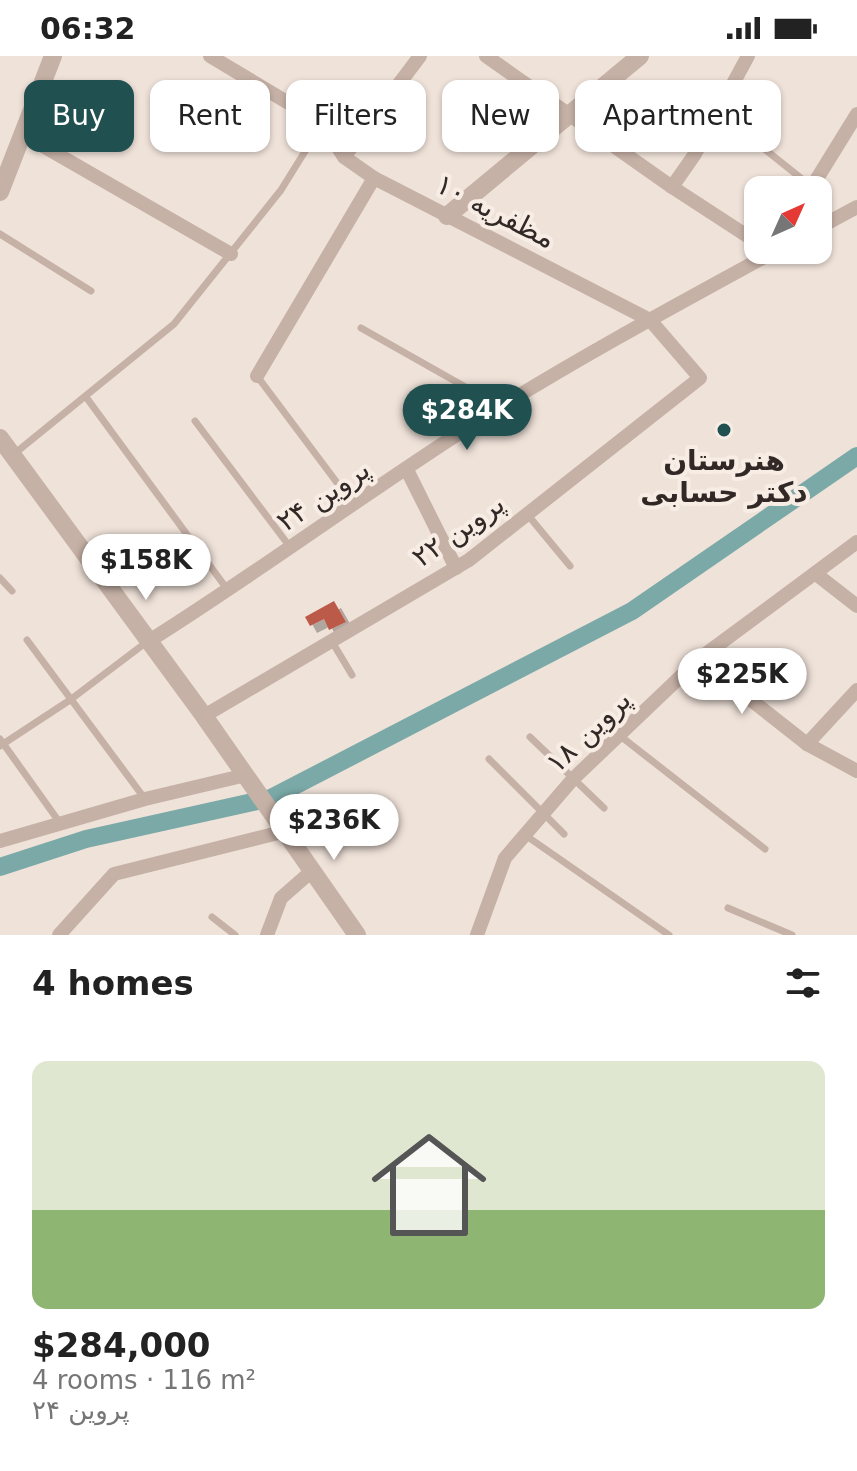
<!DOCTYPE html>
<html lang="en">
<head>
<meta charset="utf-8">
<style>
  body { margin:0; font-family:"DejaVu Sans","Noto Sans Arabic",sans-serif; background:#f2f2f2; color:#222; height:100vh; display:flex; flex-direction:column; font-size:30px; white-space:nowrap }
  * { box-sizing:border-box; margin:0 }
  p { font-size:26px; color:#767676 }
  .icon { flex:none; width:44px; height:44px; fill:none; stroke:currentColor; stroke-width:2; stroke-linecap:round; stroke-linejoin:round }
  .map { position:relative; height:879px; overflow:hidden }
  .panel { display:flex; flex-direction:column; background:#fff; flex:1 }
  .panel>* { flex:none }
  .top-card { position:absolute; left:24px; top:24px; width:810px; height:72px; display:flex; gap:16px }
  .needle { width:52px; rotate:45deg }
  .controls { position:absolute; left:744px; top:120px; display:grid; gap:16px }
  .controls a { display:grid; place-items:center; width:88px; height:88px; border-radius:16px; background:#fff; box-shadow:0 2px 6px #0004; font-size:40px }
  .price { position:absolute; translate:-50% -68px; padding:0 18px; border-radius:28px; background:#fff; color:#222; font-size:26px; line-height:52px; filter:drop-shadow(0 2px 4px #0008) }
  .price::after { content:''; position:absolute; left:50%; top:48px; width:24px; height:18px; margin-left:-12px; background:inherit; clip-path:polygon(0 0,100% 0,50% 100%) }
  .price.selected { background:#20504f; color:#fff }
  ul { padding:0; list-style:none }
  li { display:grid; align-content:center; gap:16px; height:424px; padding:0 32px }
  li+li { border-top:2px solid #e0e0e0 }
  li span { display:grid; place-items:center; height:248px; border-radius:16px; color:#555 }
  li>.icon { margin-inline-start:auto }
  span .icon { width:144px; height:144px; fill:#fffc; stroke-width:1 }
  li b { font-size:34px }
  h2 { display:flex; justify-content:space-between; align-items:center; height:96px; padding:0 32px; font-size:34px }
  .chip { padding:0 28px; border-radius:16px; background:#fff; box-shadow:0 2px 6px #0004; font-size:28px; line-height:72px }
  .chip.selected { background:#20504f; color:#fff }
  .status { display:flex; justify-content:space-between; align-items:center; height:56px; padding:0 40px; background:#fff; direction:ltr }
  .status svg { height:22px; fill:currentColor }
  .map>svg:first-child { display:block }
</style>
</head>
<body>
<div class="status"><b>06:32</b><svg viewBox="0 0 49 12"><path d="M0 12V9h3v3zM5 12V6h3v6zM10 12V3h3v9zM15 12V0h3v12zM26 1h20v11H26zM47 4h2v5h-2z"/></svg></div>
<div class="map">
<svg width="857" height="879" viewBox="0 0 857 879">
  <defs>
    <filter id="shadow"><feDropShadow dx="7" dy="7" stdDeviation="0" flood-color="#0004"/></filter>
  </defs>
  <rect width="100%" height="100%" fill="#efe2d9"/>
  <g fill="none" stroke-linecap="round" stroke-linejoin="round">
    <polyline stroke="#7aa9a7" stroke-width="18" points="0,811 86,783 271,742 632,555 857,400"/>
  </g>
  <polygon fill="#bc5a4a" filter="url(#shadow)" points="334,545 346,566 329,574 324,563 310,570 305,561"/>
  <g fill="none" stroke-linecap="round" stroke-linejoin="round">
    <g stroke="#c6b1a6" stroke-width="7">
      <polyline points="752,83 812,131"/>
      <polyline points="0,178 91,235"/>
      <polyline points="361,272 499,350"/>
      <polyline points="257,320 353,448"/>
      <polyline points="86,341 227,533"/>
      <polyline points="195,365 290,491"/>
      <polyline points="14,398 174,268 281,134 322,68"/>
      <polyline points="527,458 570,510"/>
      <polyline points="0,522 12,535"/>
      <polyline points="27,584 145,743"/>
      <polyline points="331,584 352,619"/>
      <polyline points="619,679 765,793"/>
      <polyline points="530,681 604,752"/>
      <polyline points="0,683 60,767"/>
      <polyline points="0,690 70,644 148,585"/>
      <polyline points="489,703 564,778"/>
      <polyline points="525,779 669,879"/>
      <polyline points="728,852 792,879"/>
      <polyline points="212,861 235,879"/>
    </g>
    <g stroke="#c6b1a6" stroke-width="14">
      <polyline points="486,0 672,131 758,187"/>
      <polyline points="22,78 231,198"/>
      <polyline points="344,101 420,0"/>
      <polyline points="672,131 695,98 748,0"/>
      <polyline points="810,134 857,58"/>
      <polyline points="818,172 857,151"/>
      <polyline points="257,320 374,122"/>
      <polyline points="407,414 456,512"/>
      <polyline points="816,518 857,550"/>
      <path d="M 149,585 C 265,512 376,429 492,356 C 585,298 682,246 777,194"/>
      <polyline points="699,603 807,688 857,715"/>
      <polyline points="204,660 469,504 700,322 650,264 374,122 344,101 322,67 210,0"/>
      <polyline points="807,688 857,634"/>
      <polyline points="0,785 145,743 246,719"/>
      <polyline points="59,879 114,818 286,775"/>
      <polyline points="267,879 281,842 313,814"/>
      <polyline points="477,879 505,802 573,723 699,603 857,486"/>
    </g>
    <g stroke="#c6b1a6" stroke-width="18">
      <polyline points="0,136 53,0"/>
      <polyline points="447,160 640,0"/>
      <polyline points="0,382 204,660 357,879"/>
    </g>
  </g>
  <circle fill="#20504f" stroke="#f7ede5" stroke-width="3" cx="724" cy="374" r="8"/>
  <g text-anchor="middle" stroke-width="8" stroke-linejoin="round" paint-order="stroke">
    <g font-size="28" fill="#322926" stroke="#f7ede5">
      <text transform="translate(496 155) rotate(27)" y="10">مظفریه ۱۰</text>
      <text transform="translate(323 439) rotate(-34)" y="10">پروین ۲۴</text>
      <text transform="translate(458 474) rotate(-35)" y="10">پروین ۲۲</text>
      <text transform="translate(588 675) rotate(-44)" y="10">پروین ۱۸</text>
    </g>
    <g font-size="28" font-weight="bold" fill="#322926" stroke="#f7ede5">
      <text x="724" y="414">هنرستان<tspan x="724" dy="32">دکتر حسابی</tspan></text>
    </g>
  </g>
</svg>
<div class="controls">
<a><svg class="needle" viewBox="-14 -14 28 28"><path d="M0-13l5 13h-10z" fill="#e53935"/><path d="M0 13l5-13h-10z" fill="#767676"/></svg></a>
</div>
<b class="price selected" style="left:467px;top:396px">$284K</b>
<b class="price" style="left:146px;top:546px">$158K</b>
<b class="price" style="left:742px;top:660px">$225K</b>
<b class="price" style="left:334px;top:806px">$236K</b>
<div class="top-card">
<a class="chip selected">Buy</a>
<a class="chip">Rent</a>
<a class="chip">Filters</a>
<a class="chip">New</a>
<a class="chip">Apartment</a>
</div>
</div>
<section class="panel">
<h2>4 homes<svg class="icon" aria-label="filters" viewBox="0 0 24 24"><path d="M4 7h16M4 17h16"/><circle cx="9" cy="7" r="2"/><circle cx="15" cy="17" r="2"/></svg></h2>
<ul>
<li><span style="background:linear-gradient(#dfe7d0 60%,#8fb573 0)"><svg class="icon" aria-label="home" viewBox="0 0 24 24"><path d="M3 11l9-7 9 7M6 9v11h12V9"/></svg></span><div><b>$284,000</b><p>4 rooms · 116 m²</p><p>پروین ۲۴</p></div></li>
</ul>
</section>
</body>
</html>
